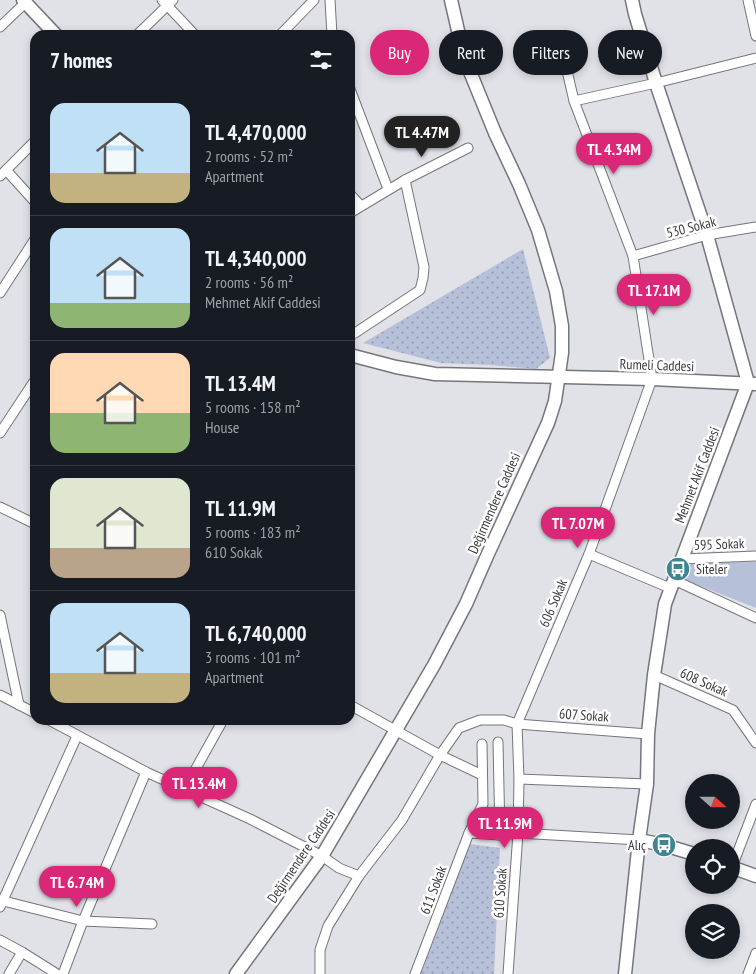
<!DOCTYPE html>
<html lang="en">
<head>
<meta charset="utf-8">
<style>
  body { margin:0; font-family:"PT Sans Narrow",sans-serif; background:#242831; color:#f1f3f6; height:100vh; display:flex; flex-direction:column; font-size:19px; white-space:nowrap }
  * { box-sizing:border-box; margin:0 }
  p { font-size:16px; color:#9ea1a6 }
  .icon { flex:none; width:28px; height:28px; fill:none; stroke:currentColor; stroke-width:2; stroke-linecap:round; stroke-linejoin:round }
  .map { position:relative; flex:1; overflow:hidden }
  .details { position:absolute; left:30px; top:30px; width:325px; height:695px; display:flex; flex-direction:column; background:#171b24; border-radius:15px; box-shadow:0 2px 8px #0003 }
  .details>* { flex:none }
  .hud { position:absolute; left:370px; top:30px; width:310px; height:45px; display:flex; gap:10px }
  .needle { width:32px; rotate:111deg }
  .controls { position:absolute; left:685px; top:774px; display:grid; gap:10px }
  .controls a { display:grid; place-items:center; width:55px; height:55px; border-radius:50%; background:#171b24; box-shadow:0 2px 8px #0003; font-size:25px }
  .price { position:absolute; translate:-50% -42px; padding:0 11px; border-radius:18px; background:#db2777; color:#fff; font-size:16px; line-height:32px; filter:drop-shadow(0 1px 2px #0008) }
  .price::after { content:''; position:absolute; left:50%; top:30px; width:15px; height:11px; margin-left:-8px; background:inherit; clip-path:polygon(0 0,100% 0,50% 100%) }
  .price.active { background:#222; color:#fff }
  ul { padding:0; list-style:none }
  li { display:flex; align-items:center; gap:15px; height:125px; padding:0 20px }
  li+li { border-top:1px solid #363941 }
  li span { display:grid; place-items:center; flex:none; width:140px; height:100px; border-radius:15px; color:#555 }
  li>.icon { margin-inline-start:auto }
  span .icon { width:60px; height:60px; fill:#fffc; stroke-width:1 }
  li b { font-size:21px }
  h2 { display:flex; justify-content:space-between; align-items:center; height:60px; padding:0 20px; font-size:21px }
  .pill { padding:0 18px; border-radius:22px; background:#171b24; box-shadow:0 2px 8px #0003; font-size:18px; line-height:45px }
  .pill.active { background:#db2777; color:#fff }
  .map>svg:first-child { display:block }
</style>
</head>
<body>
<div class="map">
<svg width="756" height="974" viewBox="0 0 756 974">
  <defs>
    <pattern id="park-dots" width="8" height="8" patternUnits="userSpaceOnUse" patternTransform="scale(1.25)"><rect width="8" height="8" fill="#b7c0d9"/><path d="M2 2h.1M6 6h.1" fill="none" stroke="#969db1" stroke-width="1.8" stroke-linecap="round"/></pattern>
  </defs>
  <rect width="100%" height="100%" fill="#e0e2e8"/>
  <polygon fill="#b7c0d9" points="756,562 756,608 683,579 691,563"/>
  <g fill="url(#park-dots)">
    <polygon points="523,249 550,358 536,369 490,365 441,363 363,343"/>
    <polygon points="470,844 500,848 494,974 421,974"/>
  </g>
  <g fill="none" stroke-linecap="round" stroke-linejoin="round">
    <g stroke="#74767b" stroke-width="11">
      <g id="street">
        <polyline points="162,0 195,35"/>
        <polyline points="330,0 332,35"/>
        <polyline points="748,0 756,36"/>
        <polyline points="0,27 25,3"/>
        <polyline points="137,35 173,0"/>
        <polyline points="280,35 314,0"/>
        <polyline points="350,89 388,189"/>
        <polyline points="574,101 656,83 756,58"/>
        <polyline points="6,170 35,202"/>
        <polyline points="0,176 35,141"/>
        <polyline points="350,194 361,206"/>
        <polyline points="350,213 405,180 468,148"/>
        <polyline points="633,256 707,235 756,227"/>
        <polyline points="0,293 35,239"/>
        <polyline points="350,335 355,333 420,290 423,278 424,267 405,180"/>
        <polyline points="0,433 35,380"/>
        <polyline points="0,507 35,524"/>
        <polyline points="589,554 670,588"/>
        <polyline points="682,559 756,556"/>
        <polyline points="674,580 756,618"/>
        <polyline points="0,615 19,705"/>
        <polyline points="654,675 733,710 756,743"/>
        <polyline points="0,695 35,713"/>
        <polyline points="350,705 440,755 482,775"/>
        <polyline points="49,720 146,772 250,819 322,856 339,868 359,876"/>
        <polyline points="498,742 500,835"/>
        <polyline points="519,779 647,784"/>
        <polyline points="184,790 223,720"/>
        <polyline points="469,833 483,804 482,744"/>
        <polyline points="732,867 756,804"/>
        <polyline points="0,900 83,921 152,924"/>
        <polyline points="0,907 77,736"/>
        <polyline points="0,940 22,952"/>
        <polyline points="9,974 22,952 57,974"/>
        <polyline points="63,974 83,921 146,772"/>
        <polyline points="320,974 320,950 328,926 359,876 402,820 440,755 459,728 480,720 504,720 517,724 648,734"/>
        <polyline points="415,974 469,833 500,835 518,833 639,840"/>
        <polyline points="508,974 518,833 519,779 517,724 589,554 652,379 633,256 574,101 562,49"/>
        <polyline points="748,974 756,953"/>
      </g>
    </g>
    <g stroke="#74767b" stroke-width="15">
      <g id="secondary">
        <polyline points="23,0 56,35"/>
        <polyline points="350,355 396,367 435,374 652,379 756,384"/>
        <polyline points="639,840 664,845 694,854"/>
        <polyline points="731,867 756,876"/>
        <polyline points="236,974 322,856 434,665 466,604 487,556 548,423 555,401 562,353 562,326 556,291 538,230 519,184 495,133 464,57 451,0"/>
        <polyline points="625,974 639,840 647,784 648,734 654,675 665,604 748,383 707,235 656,83 635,14 632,0"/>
      </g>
    </g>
    <use href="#street" stroke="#fff" stroke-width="9"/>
    <use href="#secondary" stroke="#fff" stroke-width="12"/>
  </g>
  <defs>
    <g id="bus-disc" transform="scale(1.25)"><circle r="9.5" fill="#408492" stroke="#fff"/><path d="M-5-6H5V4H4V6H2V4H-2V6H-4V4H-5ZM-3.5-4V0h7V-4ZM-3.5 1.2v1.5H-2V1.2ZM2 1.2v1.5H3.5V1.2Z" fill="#fff"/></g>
  </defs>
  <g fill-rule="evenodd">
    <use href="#bus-disc" x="678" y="569"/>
    <use href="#bus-disc" x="664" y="845"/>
  </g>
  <g text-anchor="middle" stroke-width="5" stroke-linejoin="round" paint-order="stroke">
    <g font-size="14" fill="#3b3b3e" stroke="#fff">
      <text transform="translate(691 227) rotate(-14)" y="5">530 Sokak</text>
      <text transform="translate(657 365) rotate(2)" y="5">Rumeli Caddesi</text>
      <text transform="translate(697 475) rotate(-69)" y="5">Mehmet Akif Caddesi</text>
      <text transform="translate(494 503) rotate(-66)" y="5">Değirmendere Caddesi</text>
      <text transform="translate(719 544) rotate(-2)" y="5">595 Sokak</text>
      <text transform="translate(553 603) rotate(-67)" y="5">606 Sokak</text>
      <text transform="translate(704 682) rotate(24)" y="5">608 Sokak</text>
      <text transform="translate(584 715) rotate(4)" y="5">607 Sokak</text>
      <text transform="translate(301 856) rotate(-56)" y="5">Değirmendere Caddesi</text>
      <text transform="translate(433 890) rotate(-69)" y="5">611 Sokak</text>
      <text transform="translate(500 893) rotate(-86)" y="5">610 Sokak</text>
    </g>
    <g font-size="14" fill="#3b3b3e" stroke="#fff" text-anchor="start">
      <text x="696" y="574">Siteler</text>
      <text x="646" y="850" text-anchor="end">Alıç</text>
    </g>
  </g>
</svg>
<div class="controls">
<a><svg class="needle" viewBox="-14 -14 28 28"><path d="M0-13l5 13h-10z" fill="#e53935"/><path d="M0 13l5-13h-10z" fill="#9ea1a6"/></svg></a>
<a><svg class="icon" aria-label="locate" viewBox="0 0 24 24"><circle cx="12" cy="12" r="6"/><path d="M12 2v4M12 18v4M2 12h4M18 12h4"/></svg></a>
<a><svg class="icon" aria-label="layers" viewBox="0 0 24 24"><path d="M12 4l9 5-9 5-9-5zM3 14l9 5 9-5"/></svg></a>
</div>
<b class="price active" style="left:422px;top:158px">TL 4.47M</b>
<b class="price" style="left:614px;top:175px">TL 4.34M</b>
<b class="price" style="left:654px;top:316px">TL 17.1M</b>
<b class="price" style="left:578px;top:549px">TL 7.07M</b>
<b class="price" style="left:199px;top:809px">TL 13.4M</b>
<b class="price" style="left:505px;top:849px">TL 11.9M</b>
<b class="price" style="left:77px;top:908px">TL 6.74M</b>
<div class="hud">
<a class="pill active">Buy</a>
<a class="pill">Rent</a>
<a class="pill">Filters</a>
<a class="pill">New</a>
</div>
<section class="details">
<h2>7 homes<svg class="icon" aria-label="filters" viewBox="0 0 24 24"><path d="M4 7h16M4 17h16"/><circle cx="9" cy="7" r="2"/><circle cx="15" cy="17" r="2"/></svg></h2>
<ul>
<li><span style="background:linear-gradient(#bfe0f5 70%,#c2b280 0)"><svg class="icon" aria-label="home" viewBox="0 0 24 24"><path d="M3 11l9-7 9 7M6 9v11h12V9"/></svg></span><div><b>TL 4,470,000</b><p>2 rooms · 52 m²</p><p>Apartment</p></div></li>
<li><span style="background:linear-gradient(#bfe0f5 75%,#8fb573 0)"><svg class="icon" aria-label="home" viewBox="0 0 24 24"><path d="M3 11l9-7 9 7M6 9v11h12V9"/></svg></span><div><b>TL 4,340,000</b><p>2 rooms · 56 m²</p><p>Mehmet Akif Caddesi</p></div></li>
<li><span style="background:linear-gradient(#ffd9b3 60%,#8fb573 0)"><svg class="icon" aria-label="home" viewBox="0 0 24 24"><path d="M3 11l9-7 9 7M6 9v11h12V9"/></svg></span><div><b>TL 13.4M</b><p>5 rooms · 158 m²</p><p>House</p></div></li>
<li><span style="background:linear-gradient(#dfe7d0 70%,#b9a48a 0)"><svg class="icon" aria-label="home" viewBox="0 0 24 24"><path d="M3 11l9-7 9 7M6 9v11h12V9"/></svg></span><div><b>TL 11.9M</b><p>5 rooms · 183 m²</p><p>610 Sokak</p></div></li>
<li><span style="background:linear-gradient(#bfe0f5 70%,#c2b280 0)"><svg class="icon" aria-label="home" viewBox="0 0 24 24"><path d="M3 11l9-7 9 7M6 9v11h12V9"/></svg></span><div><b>TL 6,740,000</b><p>3 rooms · 101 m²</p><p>Apartment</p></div></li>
</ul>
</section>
</div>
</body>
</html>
